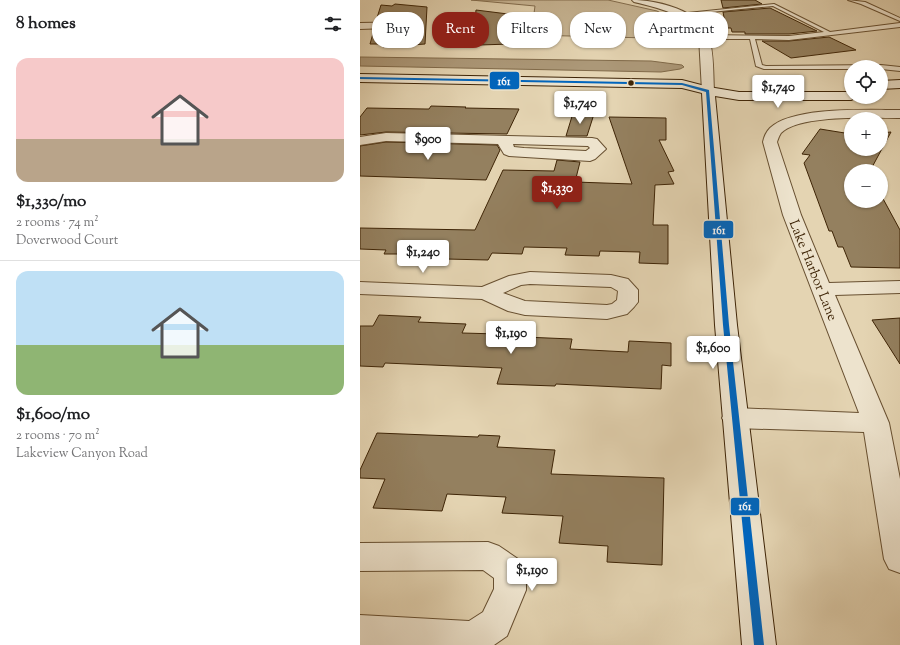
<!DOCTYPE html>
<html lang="en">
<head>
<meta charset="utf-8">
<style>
  body { margin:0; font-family:"Sorts Mill Goudy",serif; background:#f6f6f6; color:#202124; height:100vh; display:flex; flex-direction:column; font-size:15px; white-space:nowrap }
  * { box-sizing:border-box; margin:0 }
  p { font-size:13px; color:#757577 }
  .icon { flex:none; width:22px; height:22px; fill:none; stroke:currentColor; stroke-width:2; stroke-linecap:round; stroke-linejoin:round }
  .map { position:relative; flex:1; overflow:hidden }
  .details { display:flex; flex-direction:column; background:#fff; width:360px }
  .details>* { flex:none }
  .hud { position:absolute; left:12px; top:12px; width:380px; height:36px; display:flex; gap:8px }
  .tools { position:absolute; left:484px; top:60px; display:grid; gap:8px }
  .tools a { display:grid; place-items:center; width:44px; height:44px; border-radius:50%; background:#fff; box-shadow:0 1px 3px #0004; font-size:20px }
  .price { position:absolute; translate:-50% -34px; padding:0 9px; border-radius:4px; background:#fff; color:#222; font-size:13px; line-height:26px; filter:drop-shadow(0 1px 2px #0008) }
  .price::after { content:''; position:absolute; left:50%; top:24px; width:12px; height:9px; margin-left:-6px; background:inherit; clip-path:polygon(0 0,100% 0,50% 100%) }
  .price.selected { background:#8f2418; color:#fff }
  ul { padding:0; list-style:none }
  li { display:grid; align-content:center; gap:8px; height:212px; padding:0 16px }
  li+li { border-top:1px solid #e0e0e0 }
  li span { display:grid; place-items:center; height:124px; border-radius:12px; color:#555 }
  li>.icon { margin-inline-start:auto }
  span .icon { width:72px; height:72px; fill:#fffc; stroke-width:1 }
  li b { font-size:17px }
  h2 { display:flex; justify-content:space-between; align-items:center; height:48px; padding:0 16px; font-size:17px }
  .tag { padding:0 14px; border-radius:16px; background:#fff; box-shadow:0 1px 3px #0004; font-size:14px; line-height:36px }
  .tag.selected { background:#8f2418; color:#fff }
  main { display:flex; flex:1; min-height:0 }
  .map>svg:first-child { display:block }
</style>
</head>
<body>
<main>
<section class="details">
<h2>8 homes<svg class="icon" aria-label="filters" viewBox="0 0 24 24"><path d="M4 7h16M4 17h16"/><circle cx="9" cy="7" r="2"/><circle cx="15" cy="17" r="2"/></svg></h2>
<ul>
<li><span style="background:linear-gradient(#f6c9c9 65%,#b9a48a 0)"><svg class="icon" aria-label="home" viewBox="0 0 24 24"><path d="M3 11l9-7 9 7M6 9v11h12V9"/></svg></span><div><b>$1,330/mo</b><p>2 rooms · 74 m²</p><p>Doverwood Court</p></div></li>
<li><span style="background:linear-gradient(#bfe0f5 60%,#8fb573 0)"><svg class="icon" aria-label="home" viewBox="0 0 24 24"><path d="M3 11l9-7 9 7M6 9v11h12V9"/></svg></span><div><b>$1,600/mo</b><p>2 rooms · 70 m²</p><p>Lakeview Canyon Road</p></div></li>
</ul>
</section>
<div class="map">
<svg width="540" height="645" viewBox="0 0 540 645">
  <rect width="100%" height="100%" fill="#e4d4b2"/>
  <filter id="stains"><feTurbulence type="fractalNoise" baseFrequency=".005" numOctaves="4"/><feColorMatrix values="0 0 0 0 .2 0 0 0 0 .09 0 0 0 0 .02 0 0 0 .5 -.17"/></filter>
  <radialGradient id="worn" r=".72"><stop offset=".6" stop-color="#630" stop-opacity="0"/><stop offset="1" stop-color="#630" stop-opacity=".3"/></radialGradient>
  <polygon fill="#c8b695" stroke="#836d4e" points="111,0 248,0 297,11 315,21 327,39 171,35 175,6"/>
  <polygon fill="#ac9878" stroke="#806a4a" points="0,57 291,61 322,65 324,67 320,69 301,72 0,66"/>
  <g fill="#94805f" stroke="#3e2406">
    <polygon points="361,0 395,0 402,4 363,8"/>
    <polygon points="35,4 67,7 65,44 23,47 24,44 10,44 14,30 56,28 57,25 51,20 16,21 21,5 32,6"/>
    <polygon points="410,8 457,31 429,34 385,34 385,32 372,32 371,28 366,28 363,12"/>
    <polygon points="116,10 156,15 155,35 149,35 151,44 119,45 118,42 116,42 114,30"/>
    <polygon points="469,37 496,50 431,58 402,41 429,41"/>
    <polygon points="71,106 106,107 105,108 159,109 147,134 26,132 0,135 0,117 7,108 66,109 69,109"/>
    <polygon points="213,113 234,114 227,136 206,136"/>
    <polygon points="249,117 306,118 306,140 299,140 314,171 308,172 314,184 295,185 293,225 308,225 308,264 279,263 280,252 240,251 239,256 205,255 207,248 164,247 162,254 132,253 128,260 86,259 84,264 49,263 54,254 24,254 26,250 0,249 0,228 115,230 143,170 194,171 197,160 220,162 215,182 272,184"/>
    <polygon points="460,129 491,134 491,149 521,149 521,133 531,132 510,171 491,171 491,201 521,201 521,195 540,230 540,268 491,267 483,247 478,247 472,231 469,231 444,163 450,155 442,154"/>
    <polygon points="26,142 137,145 140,150 126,180 0,176 0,146"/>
    <polygon points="19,315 61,317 58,322 106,324 102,333 139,334 139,336 212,339 210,349 268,352 269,341 311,343 311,366 302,365 301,389 196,384 195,386 137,384 142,368 25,363 23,367 0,366 0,326 13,326"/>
    <polygon points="540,318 540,364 512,320"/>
    <polygon points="17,433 118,437 119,435 140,436 137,447 195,450 191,474 304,478 302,565 247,562 248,546 199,543 203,516 142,513 146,497 87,494 82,511 13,508 25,479 0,478 0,470"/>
  </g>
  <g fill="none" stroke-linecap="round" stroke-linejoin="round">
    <g stroke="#685031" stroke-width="2">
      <g id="lane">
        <polygon points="488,0 505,2 540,18 540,21 501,4"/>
        <polygon points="414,4 470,32 540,23 540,27 429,40 395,39 402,65 406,66 521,65 540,67 540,71 521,69 521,67 491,67 491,69 404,69 396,66 390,39 344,39 341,37 344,35 429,36 464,32 413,6 320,15 318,14"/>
      </g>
    </g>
    <g stroke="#685031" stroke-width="2">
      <g id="street">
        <path d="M 272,0 C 296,0 342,10 349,38 C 354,54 353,74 354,91 L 352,94 L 344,94 L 342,91 L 339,37 C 325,13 299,8 274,2 Z"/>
        <polygon points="51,22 56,25 55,27 0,29 0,23"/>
        <path d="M 540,110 L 540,118 C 513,118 440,114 421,133 C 419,136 418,139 417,142 L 441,215 L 469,283 L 540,281 L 540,293 L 475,295 L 529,423 L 540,479 L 540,573 L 529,569 L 524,559 L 504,432 L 375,428 L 366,425 L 362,418 L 366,411 L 375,408 L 499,413 L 423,215 L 403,142 C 404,137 406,132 410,128 C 433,106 509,110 540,110 Z"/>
        <path d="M 26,133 L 232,138 L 237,139 L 246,149 L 235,159 L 230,161 L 149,156 L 144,154 L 138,144 L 26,141 L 0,145 L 0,137 ZM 153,144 L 228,146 L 230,148 L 226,151 L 164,148 L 154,147 Z"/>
        <path d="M 170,272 L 251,275 L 268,279 L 278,290 L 278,302 L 274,307 L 267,314 L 247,319 L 165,315 L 148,311 L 122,299 L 0,294 L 0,282 L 122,287 L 149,276 ZM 170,284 L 251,287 L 258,291 L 257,300 L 252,304 L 247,305 L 165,301 L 143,293 L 161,285 Z"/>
        <polygon points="128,542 139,546 161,561 166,571 166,590 147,636 134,645 0,645 0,615 109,621 123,612 134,589 134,578 123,570 0,571 0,543"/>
      </g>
    </g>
    <g stroke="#3e2406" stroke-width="2">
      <g id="secondary">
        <polygon points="0,74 322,80 349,87 379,92 491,92 491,97 497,97 491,100 379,100 355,96 377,325 416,645 382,645 355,325 342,93 322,88 0,82"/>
        <polygon points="540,80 540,88 521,89 521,81"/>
      </g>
    </g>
    <use href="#lane" fill="#ede3cd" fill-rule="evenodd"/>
    <use href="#street" fill="#ede3cd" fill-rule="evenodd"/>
    <use href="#secondary" fill="#ede3cd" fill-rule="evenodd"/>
    <g stroke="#ede3cd" stroke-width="3">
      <polygon id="bus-1" points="0,77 322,83 349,90 369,325 404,645 394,645 363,325 346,92 322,85 0,79"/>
    </g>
    <use href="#bus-1" fill="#0065bd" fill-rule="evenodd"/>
  </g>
  <circle fill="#3e2406" stroke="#ede3cd" stroke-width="1.5" cx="271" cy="83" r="3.5"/>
  <g text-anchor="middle" stroke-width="3.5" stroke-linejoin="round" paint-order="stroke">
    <g font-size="14" fill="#3e2406" stroke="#ede3cd">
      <text transform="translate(454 270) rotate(68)" y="5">Lake Harbor Lane</text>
    </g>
  </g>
  <g stroke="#ede3cd" stroke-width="1.5">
    <rect x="129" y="71" width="31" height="19" rx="4" fill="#0065bd"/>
    <rect x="343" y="220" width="31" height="19" rx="4" fill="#0065bd"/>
    <rect x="370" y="497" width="30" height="19" rx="4" fill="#0065bd"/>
  </g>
  <g font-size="11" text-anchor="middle" font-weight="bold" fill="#fff">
    <text x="144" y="85">161</text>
    <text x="359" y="234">161</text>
    <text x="385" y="510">161</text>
  </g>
  <rect width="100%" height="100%" filter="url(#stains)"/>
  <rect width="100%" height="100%" fill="url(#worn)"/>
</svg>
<div class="tools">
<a><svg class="icon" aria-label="locate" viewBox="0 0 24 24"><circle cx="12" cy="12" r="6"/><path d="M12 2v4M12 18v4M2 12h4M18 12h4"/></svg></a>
<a>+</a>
<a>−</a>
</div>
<b class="price" style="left:418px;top:109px">$1,740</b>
<b class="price" style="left:220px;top:125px">$1,740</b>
<b class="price" style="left:68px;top:161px">$900</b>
<b class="price selected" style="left:197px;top:210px">$1,330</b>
<b class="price" style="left:63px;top:274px">$1,240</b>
<b class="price" style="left:151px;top:355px">$1,190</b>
<b class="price" style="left:353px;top:370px">$1,600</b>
<b class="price" style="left:172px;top:592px">$1,190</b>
<div class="hud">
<a class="tag">Buy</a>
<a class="tag selected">Rent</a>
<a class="tag">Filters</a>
<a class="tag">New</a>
<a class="tag">Apartment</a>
</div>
</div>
</main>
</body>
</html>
